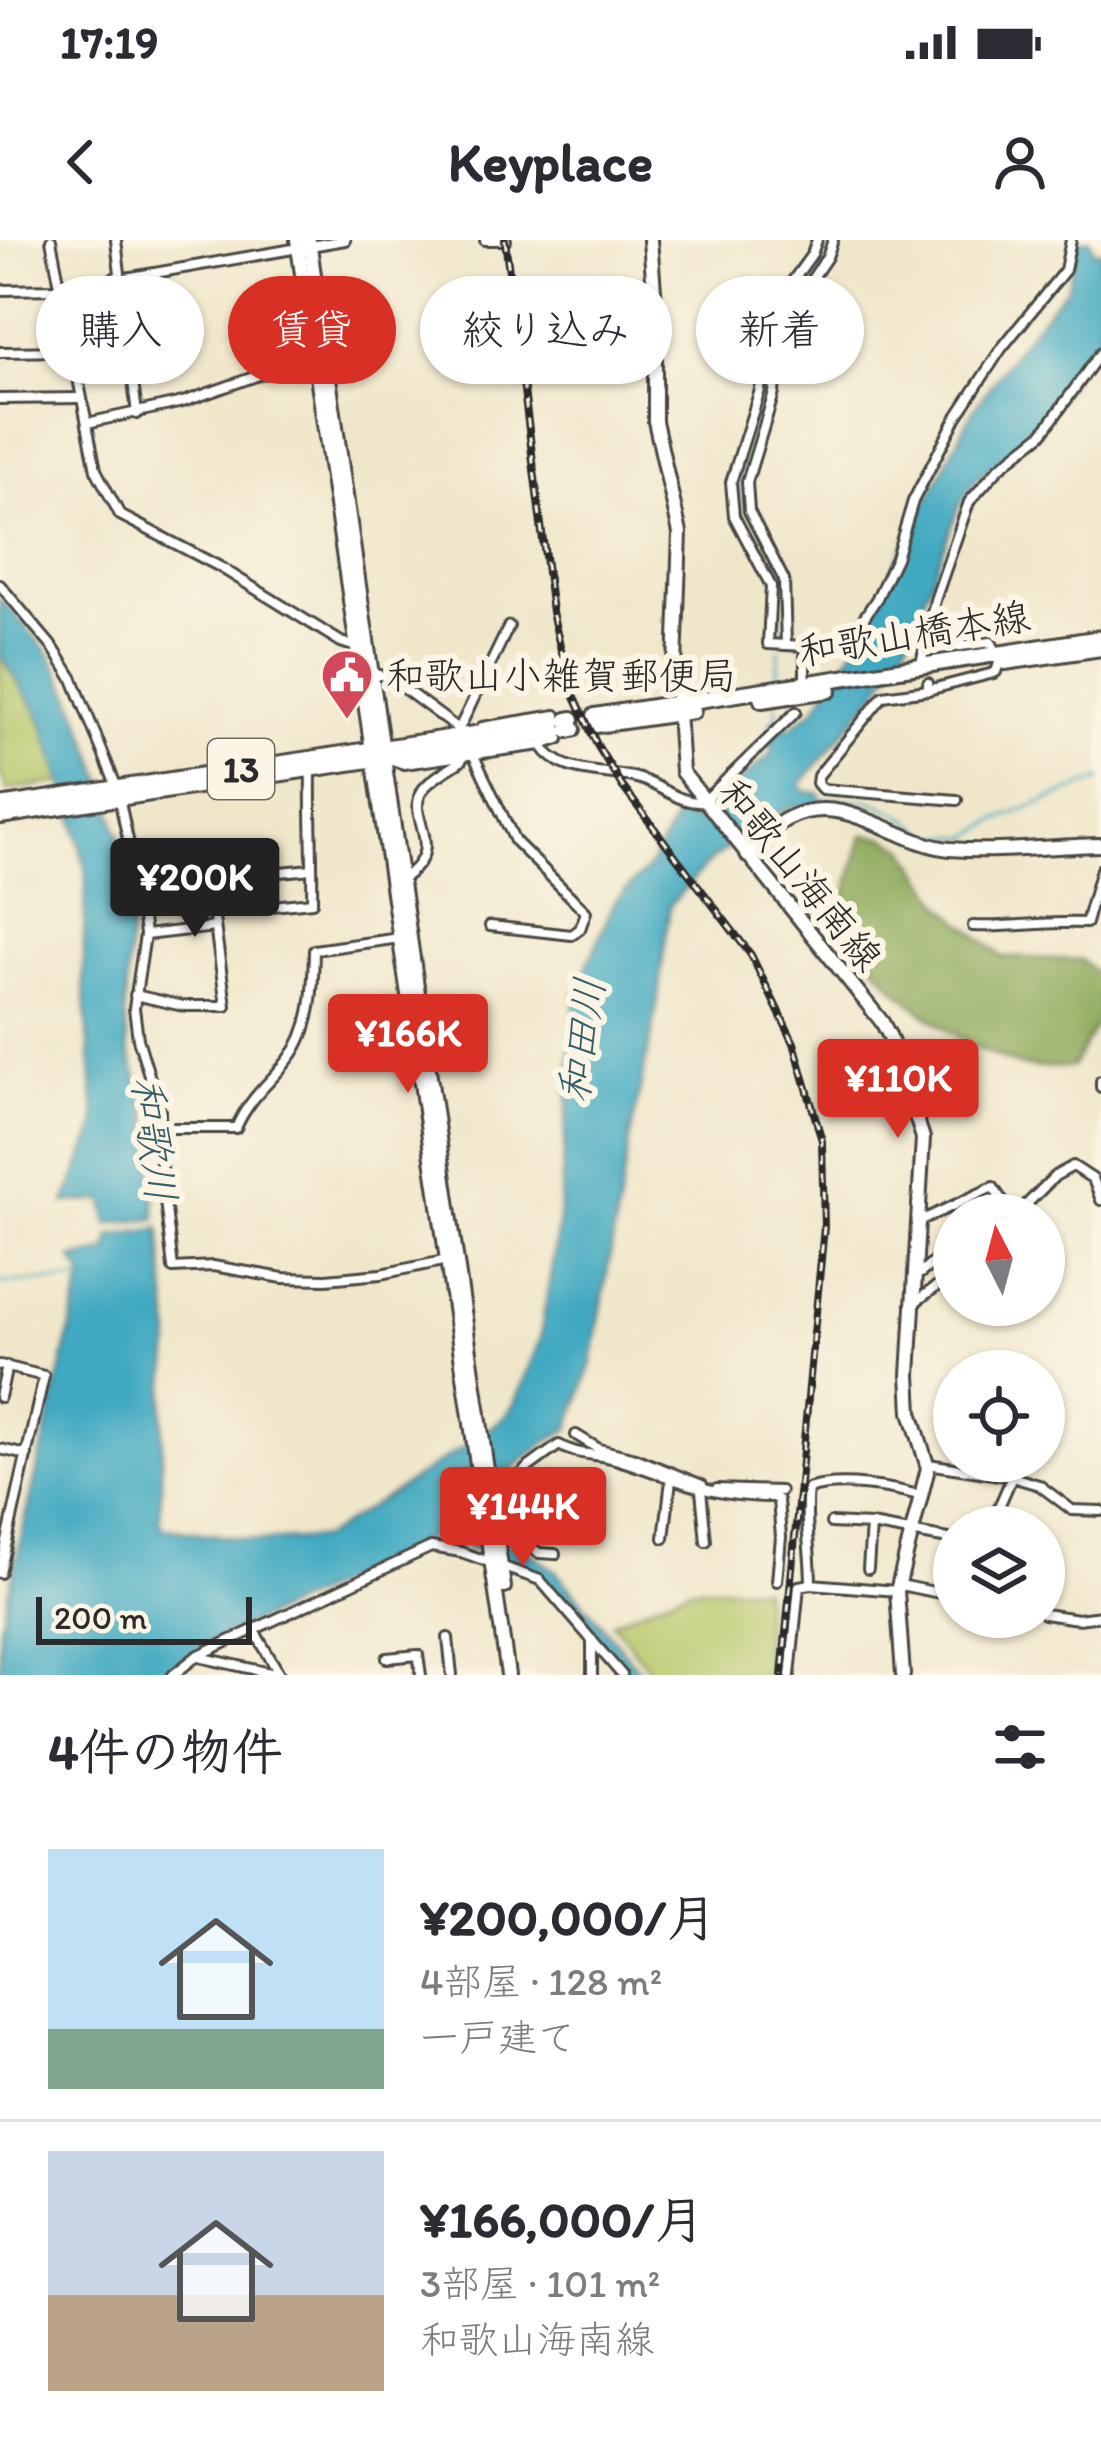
<!DOCTYPE html>
<html lang="ja">
<head>
<meta charset="utf-8">
<style>
  body { margin:0; font-family:Itim,"Klee One",sans-serif; background:#f2f2f3; color:#2b2b33; height:100vh; display:flex; flex-direction:column; font-size:45px; white-space:nowrap }
  * { box-sizing:border-box; margin:0 }
  p { font-size:39px; color:#7c7c81 }
  .icon { flex:none; width:66px; height:66px; fill:none; stroke:currentColor; stroke-width:2; stroke-linecap:round; stroke-linejoin:round }
  .map { position:relative; height:1435px; overflow:hidden }
  .panel { display:flex; flex-direction:column; background:#fff; flex:1 }
  .panel>* { flex:none }
  .top-card { position:absolute; left:36px; top:36px; width:1029px; height:108px; display:flex; gap:24px }
  .needle { width:78px; rotate:354deg }
  .buttons { position:absolute; left:933px; top:954px; display:grid; gap:24px }
  .buttons a { display:grid; place-items:center; width:132px; height:132px; border-radius:50%; background:#fff; box-shadow:0 3px 9px #0004; font-size:60px }
  .scale { position:absolute; left:36px; bottom:30px; width:216px; box-sizing:border-box; padding-left:12px; border:6px solid #2b2b2b; border-top:0; font-size:33px; line-height:42px; white-space:nowrap; color:#2b2b2b; -webkit-text-stroke:9px #fcf5e5; paint-order:stroke }
  .price { position:absolute; translate:-50% -102px; padding:0 27px; border-radius:12px; background:#d93025; color:#fff; font-size:39px; line-height:78px; filter:drop-shadow(0 3px 6px #0008) }
  .price::after { content:''; position:absolute; left:50%; top:72px; width:36px; height:27px; margin-left:-18px; background:inherit; clip-path:polygon(0 0,100% 0,50% 100%) }
  .price.current { background:#222; color:#fff }
  ul { padding:0; list-style:none }
  li { display:flex; align-items:center; gap:36px; height:300px; padding:0 48px }
  li+li { border-top:3px solid #e1e1e2 }
  li span { display:grid; place-items:center; flex:none; width:336px; height:240px; border-radius:0px; color:#555 }
  li>.icon { margin-inline-start:auto }
  span .icon { width:144px; height:144px; fill:#fffc; stroke-width:1 }
  li b { font-size:51px }
  h2 { display:flex; justify-content:space-between; align-items:center; height:144px; padding:0 48px; font-size:51px }
  .chip { padding:0 42px; border-radius:54px; background:#fff; box-shadow:0 3px 9px #0004; font-size:42px; line-height:108px }
  .chip.current { background:#d93025; color:#fff }
  .status { display:flex; justify-content:space-between; align-items:center; height:84px; padding:0 60px; background:#fff; direction:ltr }
  .status svg { height:33px; fill:currentColor }
  header { display:flex; justify-content:space-between; align-items:center; height:156px; padding:0 48px; background:#fff; font-size:54px; font-weight:700 }
  .map>svg:first-child { display:block }
</style>
</head>
<body>
<div class="status"><b>17:19</b><svg viewBox="0 0 49 12"><path d="M0 12V9h3v3zM5 12V6h3v6zM10 12V3h3v9zM15 12V0h3v12zM26 1h20v11H26zM47 4h2v5h-2z"/></svg></div>
<header><svg class="icon" aria-label="back" viewBox="0 0 24 24"><path d="M15 5l-7 7 7 7"/></svg>Keyplace<svg class="icon" aria-label="person" viewBox="0 0 24 24"><circle cx="12" cy="8" r="4"/><path d="M4 21q1-7 8-7t8 7"/></svg></header>
<div class="map">
<svg width="1101" height="1435" viewBox="0 0 1101 1435">
  <rect width="100%" height="100%" fill="#fcf5e5"/>
  <filter id="ink" filterUnits="userSpaceOnUse"><feTurbulence type="fractalNoise" baseFrequency=".00833" numOctaves="2"/><feDisplacementMap in="SourceGraphic" scale="24" xChannelSelector="R" yChannelSelector="G"/><feConvolveMatrix kernelMatrix="1 2 1 2 8 2 1 2 1" color-interpolation-filters="sRGB"/></filter>
  <filter id="wash" filterUnits="userSpaceOnUse"><feTurbulence type="fractalNoise" baseFrequency=".004" numOctaves="4" result="noise"/><feDisplacementMap in="SourceGraphic" scale="48" xChannelSelector="R" yChannelSelector="G"/><feGaussianBlur stdDeviation="2.7" result="paint"/><feColorMatrix in="noise" values="0 0 0 0 0 0 0 0 0 0 0 0 0 0 0 0 0 1.4 0 .05"/><feComposite in="paint" operator="in"/></filter>
  <g filter="url(#wash)">
    <rect width="100%" height="100%" fill="#f0e7ca"/>
    <g fill="#b7c76a" stroke="#71794a" stroke-width="3">
      <polygon points="0,414 40,476 63,542 7,550 0,533"/>
      <polygon points="693,1347 763,1348 765,1418 774,1421 772,1435 654,1435 612,1382"/>
    </g>
    <path fill="#91ac5e" stroke="#5e6c44" stroke-width="3" d="M 863,595 L 885,597 L 906,609 L 943,666 L 1002,717 L 1081,720 L 1100,737 L 1100,778 L 1072,827 C 1055,827 1032,830 1016,824 C 944,799 873,741 841,672 Z"/>
    <g fill="#41a9c1" stroke="#366a76" stroke-width="3">
      <polygon points="1090,0 1095,12 1101,10 1101,92 1042,183 976,240 960,264 907,403 877,452 802,543 803,551 819,553 823,564 790,568 750,592 709,622 670,665 655,778 630,897 592,1123 569,1189 544,1204 473,1260 459,1282 469,1287 467,1291 473,1295 476,1291 534,1315 556,1331 644,1435 626,1435 572,1368 533,1329 469,1308 464,1301 461,1306 428,1298 348,1340 205,1404 165,1435 0,1435 0,1388 83,1035 72,1018 107,1012 111,996 160,988 171,1097 163,1171 160,1281 164,1288 260,1301 322,1298 465,1206 506,1176 514,1164 540,1099 559,980 575,754 615,661 650,626 678,573 694,582 772,513 771,482 779,478 788,489 814,470 849,416 973,170 1023,100 1067,48 1079,1"/>
      <polygon points="0,358 50,414 73,459 103,540 124,615 131,679 125,769 128,808 149,877 156,979 108,984 104,960 65,963 96,886 83,736 86,633 73,575 41,478 0,414"/>
    </g>
    <g fill="none" stroke-linecap="round" stroke-linejoin="round">
      <g stroke="#41a9c1" stroke-width="3">
        <path d="M 782,352 C 773,325 751,304 743,278 C 729,234 761,194 768,152 C 772,125 770,96 782,70 C 793,45 819,27 826,0"/>
        <polyline points="779,400 781,368"/>
        <polyline points="777,442 779,410"/>
        <polyline points="776,464 777,483"/>
        <polyline points="819,559 870,561 903,576 930,596 970,597 995,581 1101,539"/>
        <polyline points="0,1043 82,1040"/>
      </g>
    </g>
  </g>
  <g filter="url(#ink)">
    <g fill="none" stroke-linecap="round" stroke-linejoin="round">
      <g stroke="#494743" stroke-width="14">
        <g id="street">
          <polyline points="51,0 96,230 120,275 220,327 341,402 356,407"/>
          <polyline points="116,0 137,174"/>
          <polyline points="485,0 506,0"/>
          <polyline points="120,39 345,0"/>
          <polyline points="0,50 60,49"/>
          <polyline points="62,57 84,54 120,35"/>
          <polyline points="0,112 72,111"/>
          <polyline points="0,159 80,158"/>
          <polyline points="87,183 183,162 262,134 318,127"/>
          <polyline points="0,345 54,409 73,439 117,548 141,661 145,695 134,768 138,799 160,871 161,927 173,1028 213,1026 283,1038 326,1039 381,1034 448,1020"/>
          <polyline points="786,405 768,404 771,346 734,276 731,242 760,150 771,71 812,14 817,0"/>
          <polyline points="923,411 991,402 997,413"/>
          <polyline points="811,412 805,406 786,405 784,340 749,271 747,242 774,153 778,104 784,80 827,17 833,0"/>
          <polyline points="922,419 935,360 969,262 999,228 1042,194 1101,112"/>
          <polyline points="371,434 387,436 457,488"/>
          <polyline points="928,443 928,450 883,456 818,536 817,543 822,549 957,560"/>
          <polyline points="805,446 805,416 850,399 877,358 896,318 913,261 956,178 1001,109 1065,30 1071,0"/>
          <polyline points="928,450 990,434 996,432 999,423"/>
          <polyline points="458,491 509,386"/>
          <path d="M 541,505 C 562,538 608,529 640,539 C 662,546 679,564 703,562 L 796,472"/>
          <polyline points="473,514 515,601 586,672 580,689 572,695 490,686"/>
          <polyline points="389,519 404,524 541,505 559,499 556,475 482,487"/>
          <path d="M 311,529 C 310,574 313,618 312,662 L 252,668 L 248,635 L 312,629"/>
          <path d="M 402,639 C 450,607 405,579 422,551 C 429,539 450,529 461,521 L 463,516"/>
          <path d="M 973,686 C 1013,688 1046,681 1086,683 L 1101,629"/>
          <polyline points="145,695 215,687"/>
          <polyline points="135,755 183,766 226,766 206,619 136,626"/>
          <polyline points="1101,841 1101,847"/>
          <path d="M 160,888 L 236,888 C 249,858 269,844 288,820 C 313,789 313,747 314,710 L 400,698"/>
          <polyline points="1016,975 1055,936 1073,926 1093,939 1101,960"/>
          <polyline points="918,982 993,947 1003,962 988,975"/>
          <polyline points="915,1033 921,1033 954,1004"/>
          <polyline points="911,1065 954,1034"/>
          <polyline points="0,1125 44,1136 0,1333"/>
          <polyline points="0,1157 7,1126"/>
          <polyline points="576,1195 599,1209 635,1218 702,1245"/>
          <polyline points="0,1209 27,1215"/>
          <polyline points="928,1224 1012,1237 1039,1245 1072,1270 1101,1271"/>
          <polyline points="717,1249 780,1251"/>
          <polyline points="701,1250 706,1301"/>
          <path d="M 490,1264 L 502,1257 L 526,1229 L 559,1205 C 577,1216 596,1213 615,1219 C 678,1238 702,1257 773,1257 L 778,1260 L 781,1297 L 777,1341"/>
          <polyline points="831,1283 871,1285"/>
          <polyline points="990,1287 1012,1237"/>
          <polyline points="497,1291 507,1290 539,1313 555,1314"/>
          <polyline points="664,1298 671,1240"/>
          <polyline points="868,1329 871,1285 954,1300"/>
          <polyline points="900,1345 954,1356"/>
          <path d="M 897,1351 L 811,1344 C 811,1311 804,1281 808,1249 C 840,1239 890,1247 922,1256"/>
          <polyline points="1044,1374 1078,1379 1101,1376"/>
          <polyline points="255,1392 280,1435"/>
          <polyline points="448,1398 452,1435"/>
          <polyline points="199,1417 279,1435"/>
          <polyline points="387,1418 418,1415 421,1435"/>
          <polyline points="173,1435 197,1416 431,1307 461,1312 540,1340 622,1435"/>
          <polyline points="592,1435 592,1400"/>
          <polyline points="790,1435 799,1346 811,1344"/>
        </g>
      </g>
      <g stroke="#494743" stroke-width="18">
        <g id="secondary">
          <polyline points="297,0 508,1435"/>
          <polyline points="309,0 504,1347"/>
          <polyline points="650,0 655,63 655,181 680,293 675,426 682,532 882,782 890,797 923,898 909,1135 911,1172 928,1228 897,1351 903,1435"/>
          <path d="M 748,616 C 760,603 773,585 789,578 C 846,550 896,604 950,609 C 999,613 1052,606 1101,605"/>
        </g>
      </g>
      <g stroke="#494743" stroke-width="20">
        <g id="primary">
          <polyline points="1005,422 1101,408"/>
          <polyline points="762,460 829,450"/>
          <polyline points="595,476 1101,398"/>
          <polyline points="567,480 572,479"/>
          <polyline points="596,485 693,471"/>
          <polyline points="568,490 573,489"/>
          <polyline points="0,566 553,482"/>
          <polyline points="0,576 554,492"/>
        </g>
      </g>
      <use href="#street" stroke="#fff" stroke-width="8"/>
      <use href="#secondary" stroke="#fff" stroke-width="12"/>
      <use href="#primary" stroke="#fff" stroke-width="14"/>
      <g stroke="#2b2b2b" stroke-width="8">
        <polyline id="rail" points="505,0 552,372 569,444 597,505 622,546 751,715 794,803 822,901 824,987 782,1435"/>
      </g>
      <use href="#rail" stroke="#fcf5e5" stroke-width="3" stroke-dasharray="9" stroke-linecap="butt"/>
    </g>
  </g>
  <defs>
    <g id="civic-pin" transform="scale(2.7)"><path d="M0 17L-7.5 6A9.5 9.5 0 1 1 7.5 6Z" fill="#d1495b" stroke="#fcf5e5"/><path d="M-.6-6.5H3V-4.5H.6V-3L4-1V1h2V6H-6V1h2V-1L-.6-3ZM-1.2 2.5V6h2.4V2.5Z" fill="#fff"/></g>
  </defs>
  <g fill-rule="evenodd">
    <use href="#civic-pin" x="347" y="435"/>
  </g>
  <g text-anchor="middle" stroke-width="12" stroke-linejoin="round" paint-order="stroke">
    <rect fill="#fcf5e5" stroke="#6a6863" stroke-width="3" x="208" y="499" width="66" height="60" rx="9"/>
    <g font-size="36" font-weight="bold" fill="#2b2b2b">
      <text x="241" y="542">13</text>
    </g>
    <g font-size="39" fill="#2b2b2b" stroke="#fcf5e5">
      <text transform="translate(914 393) rotate(-9)" y="14">和歌山橋本線</text>
      <text transform="translate(801 634) rotate(51)" y="14">和歌山海南線</text>
    </g>
    <g font-size="39" fill="#2b2b2b" stroke="#fcf5e5" text-anchor="start">
      <text x="386" y="449">和歌山小雑賀郵便局</text>
    </g>
    <g font-size="42" font-style="italic" fill="#345d67" stroke="#fcf5e5">
      <text transform="translate(581 800) rotate(-82)" y="15">和田川</text>
      <text transform="translate(155 899) rotate(83)" y="15">和歌川</text>
    </g>
  </g>
</svg>
<div class="buttons">
<a><svg class="needle" viewBox="-14 -14 28 28"><path d="M0-13l5 13h-10z" fill="#e53935"/><path d="M0 13l5-13h-10z" fill="#7c7c81"/></svg></a>
<a><svg class="icon" aria-label="locate" viewBox="0 0 24 24"><circle cx="12" cy="12" r="6"/><path d="M12 2v4M12 18v4M2 12h4M18 12h4"/></svg></a>
<a><svg class="icon" aria-label="layers" viewBox="0 0 24 24"><path d="M12 4l9 5-9 5-9-5zM3 14l9 5 9-5"/></svg></a>
</div>
<div class="scale">200 m</div>
<b class="price current" style="left:195px;top:700px">¥200K</b>
<b class="price" style="left:408px;top:856px">¥166K</b>
<b class="price" style="left:898px;top:901px">¥110K</b>
<b class="price" style="left:523px;top:1329px">¥144K</b>
<div class="top-card">
<a class="chip">購入</a>
<a class="chip current">賃貸</a>
<a class="chip">絞り込み</a>
<a class="chip">新着</a>
</div>
</div>
<section class="panel">
<h2>4件の物件<svg class="icon" aria-label="filters" viewBox="0 0 24 24"><path d="M4 7h16M4 17h16"/><circle cx="9" cy="7" r="2"/><circle cx="15" cy="17" r="2"/></svg></h2>
<ul>
<li><span style="background:linear-gradient(#bfe0f5 75%,#7fa58c 0)"><svg class="icon" aria-label="home" viewBox="0 0 24 24"><path d="M3 11l9-7 9 7M6 9v11h12V9"/></svg></span><div><b>¥200,000/月</b><p>4部屋 · 128 m²</p><p>一戸建て</p></div></li>
<li><span style="background:linear-gradient(#c9d6e8 60%,#b9a48a 0)"><svg class="icon" aria-label="home" viewBox="0 0 24 24"><path d="M3 11l9-7 9 7M6 9v11h12V9"/></svg></span><div><b>¥166,000/月</b><p>3部屋 · 101 m²</p><p>和歌山海南線</p></div></li>
</ul>
</section>
</body>
</html>
